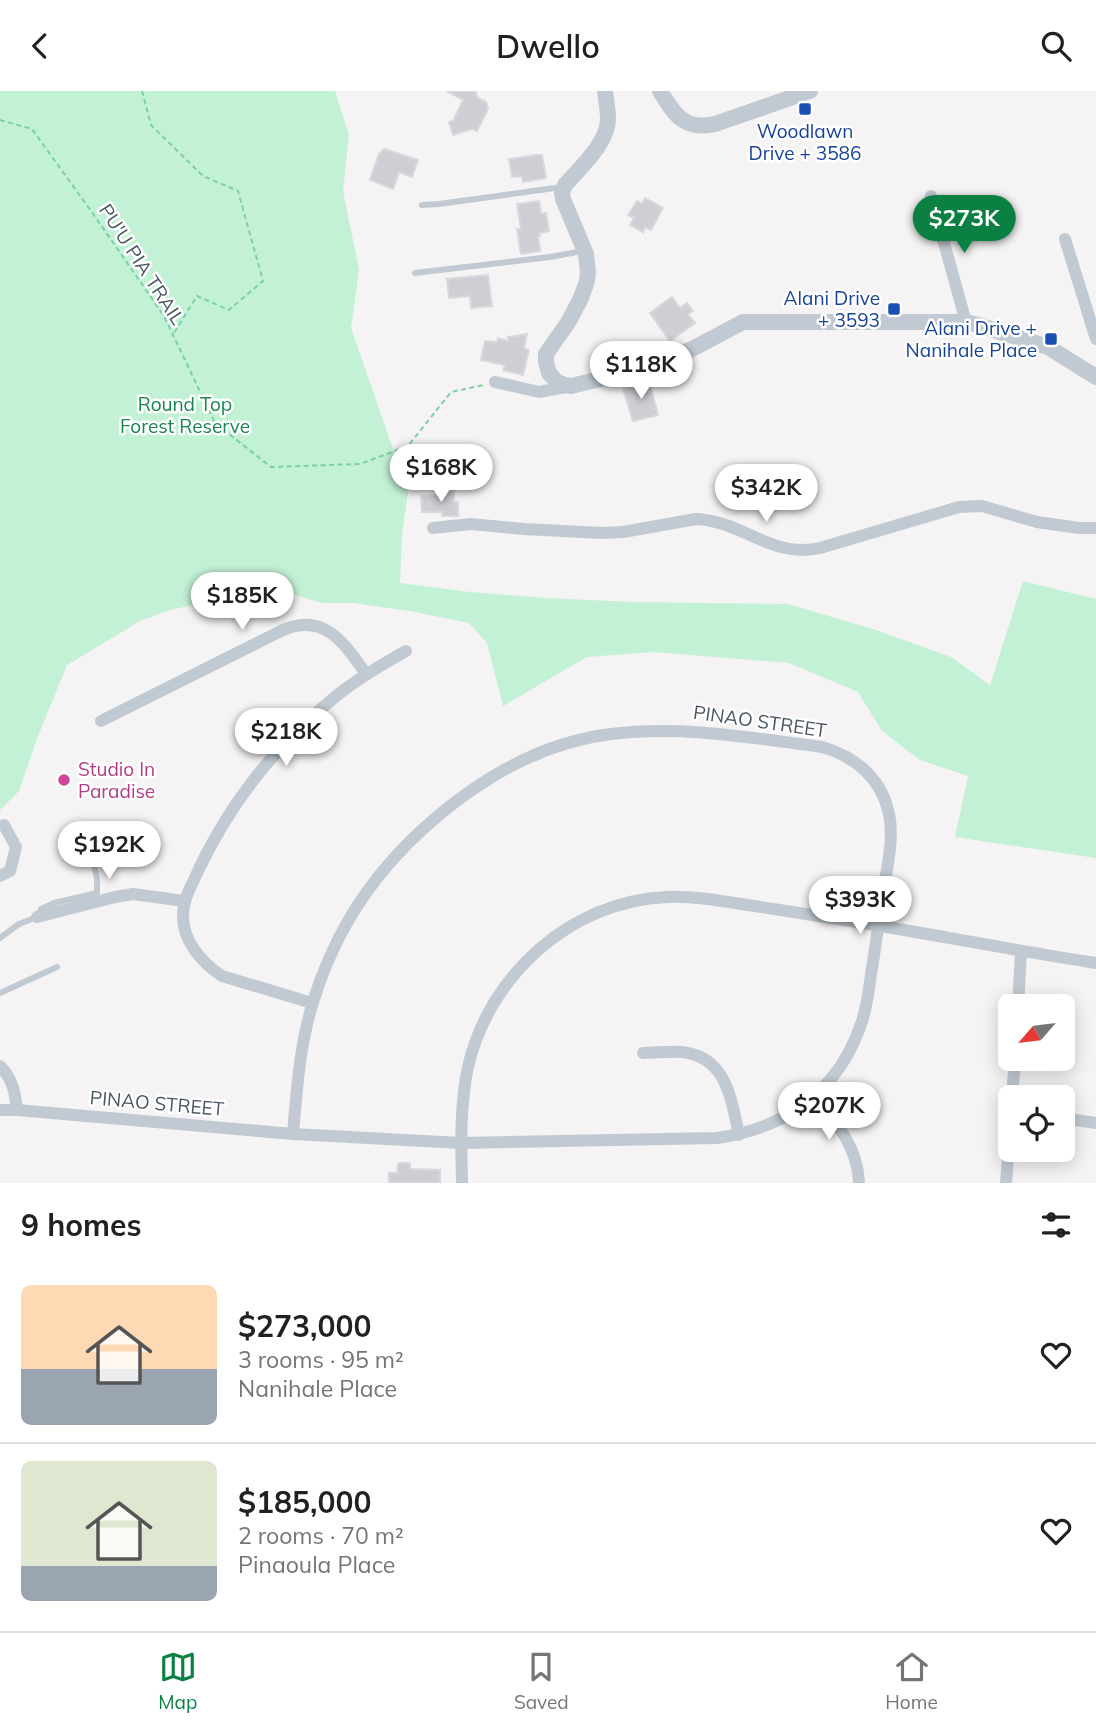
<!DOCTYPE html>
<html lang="en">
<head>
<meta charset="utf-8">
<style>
  body { margin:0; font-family:Mulish,sans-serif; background:#f2f2f2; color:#202124; height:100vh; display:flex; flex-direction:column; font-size:26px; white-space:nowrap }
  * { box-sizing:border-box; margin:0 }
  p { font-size:23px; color:#757577 }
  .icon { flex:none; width:38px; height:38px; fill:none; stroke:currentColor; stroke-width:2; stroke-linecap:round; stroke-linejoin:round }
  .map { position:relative; height:1092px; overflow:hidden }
  .sheet { display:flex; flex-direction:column; background:#fff; flex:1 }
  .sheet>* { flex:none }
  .needle { width:46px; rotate:242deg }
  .tools { position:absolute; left:998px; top:903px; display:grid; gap:14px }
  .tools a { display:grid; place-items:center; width:77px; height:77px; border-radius:10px; background:#fff; box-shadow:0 4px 18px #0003; font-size:35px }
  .price { position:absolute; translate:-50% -60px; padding:0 16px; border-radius:24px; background:#fff; color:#222; font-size:23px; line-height:46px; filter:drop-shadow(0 2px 4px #0008) }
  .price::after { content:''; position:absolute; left:50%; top:42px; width:21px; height:16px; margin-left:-10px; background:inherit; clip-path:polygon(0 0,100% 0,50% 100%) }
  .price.on { background:#0b8043; color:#fff }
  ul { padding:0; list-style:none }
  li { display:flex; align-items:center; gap:21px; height:175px; padding:0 21px }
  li+li { border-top:2px solid #e0e0e0 }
  li span { display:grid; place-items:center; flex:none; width:196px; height:140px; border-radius:10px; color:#555 }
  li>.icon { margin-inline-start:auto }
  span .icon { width:84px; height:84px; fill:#fffc; stroke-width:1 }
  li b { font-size:30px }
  h2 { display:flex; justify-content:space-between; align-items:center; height:84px; padding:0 21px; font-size:30px }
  header { display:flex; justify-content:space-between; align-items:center; height:91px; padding:0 21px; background:#fff; font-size:32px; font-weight:600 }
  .menu { display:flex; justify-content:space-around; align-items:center; height:98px; border-top:2px solid #e0e0e0; background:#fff; font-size:19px; color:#757577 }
  .menu a { display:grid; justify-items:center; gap:4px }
  .menu .on { color:#0b8043 }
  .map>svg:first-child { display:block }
</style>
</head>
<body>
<header><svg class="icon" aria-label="back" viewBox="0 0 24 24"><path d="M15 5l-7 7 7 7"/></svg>Dwello<svg class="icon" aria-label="search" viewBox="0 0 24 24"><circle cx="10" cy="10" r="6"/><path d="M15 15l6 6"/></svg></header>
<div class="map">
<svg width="1096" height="1092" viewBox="0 0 1096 1092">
  <rect width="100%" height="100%" fill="#f5f3f3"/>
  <polygon fill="#c3f1d5" points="0,0 335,0 349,44 343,100 359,179 351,237 408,401 402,443 400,492 470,501 545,507 634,511 788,513 876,539 951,566 990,594 1023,490 1096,508 1096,767 955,746 968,685 920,669 882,640 858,601 789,572 654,561 587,566 503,615 487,552 469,532 410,520 353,512 322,512 278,499 207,511 170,519 140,530 67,574 38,645 19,700 0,719"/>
  <g fill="#cdcfd5" stroke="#d7d9de" stroke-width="2">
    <polygon points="447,0 475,0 478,7 486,11 488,18 477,40 472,38 453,44 449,31 453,30 463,9"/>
    <polygon points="384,58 418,69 412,86 399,81 393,98 370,89 379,63"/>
    <polygon points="536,64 542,64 546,87 523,91 522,85 512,86 509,68"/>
    <polygon points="645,107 663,117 651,139 645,136 643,141 630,134 634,127 628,124 637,110 642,113"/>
    <polygon points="539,110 541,123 546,122 549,140 540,142 540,145 538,146 540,160 521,163 517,138 521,138 517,113"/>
    <polygon points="488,184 492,215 471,217 470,205 449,207 447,188"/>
    <polygon points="672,206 680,217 687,212 693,220 688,223 695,232 670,250 650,222"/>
    <polygon points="527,243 524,257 529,259 523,284 503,279 505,274 481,269 485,250 497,251 498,247 508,250 508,246"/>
    <polygon points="649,290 658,324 633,330 623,298"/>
    <polygon points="442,400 454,400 454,411 458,411 458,425 442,425 442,421 422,421 421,405 442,404"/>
    <polygon points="398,1072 410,1072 410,1078 440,1079 440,1092 389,1092 389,1082 397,1082"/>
  </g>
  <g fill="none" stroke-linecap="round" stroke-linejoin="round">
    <g stroke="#7ad0a6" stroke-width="2" stroke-dasharray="5 3.5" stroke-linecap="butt">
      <polyline points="142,0 151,34 203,85 238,100 263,190 229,219 197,205 174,242"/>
      <polyline points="0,29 32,38 96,127 164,225 215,332 271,376 360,373 408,355 451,301 484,294"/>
    </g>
    <g stroke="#c1cad2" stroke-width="6">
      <polyline points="422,114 439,113 562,96"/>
      <polyline points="415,182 550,166 583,160"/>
      <polyline points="0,847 19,833 37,826 41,818 54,812 97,802 97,787 92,767 76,771"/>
      <polyline points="0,902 57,876"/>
    </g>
    <g stroke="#c1cad2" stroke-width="12">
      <polyline points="931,105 966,231"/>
      <polyline points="1065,148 1096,248"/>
      <polyline points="495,291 539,301 571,295"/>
      <path d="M 433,437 L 471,433 L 524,438 L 602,442 L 623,441 L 696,428 C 743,430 772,468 820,457 L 959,416 L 982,415 L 1037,431 L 1079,437 L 1096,437"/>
      <path d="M 101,630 L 281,540 C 324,520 344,552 366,583"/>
      <polyline points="0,785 10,780 16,756 4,734"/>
      <polyline points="37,826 115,806 133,803 184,810"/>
      <path d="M 312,912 L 222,885 C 201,871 183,850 183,825 C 183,808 192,794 198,780 C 230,712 277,653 335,606 C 357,588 381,574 406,560"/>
      <polyline points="1018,915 1021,861"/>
      <path d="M 643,962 C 656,962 669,960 682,961 C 727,966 731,1008 739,1044"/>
      <path d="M 0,975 C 13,988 15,1002 17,1019"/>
      <path d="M 813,1006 C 836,1030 858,1056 859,1092"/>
      <polyline points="1012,1006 1015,968"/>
      <path d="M 0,1019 L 17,1019 L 293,1043 L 461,1052 L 717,1047 C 761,1041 799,1024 829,990 C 844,973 855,952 862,930 C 867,915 869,899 871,883 C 875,860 878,837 881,814 C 885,785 896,747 888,719 C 880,686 854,665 822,656 C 752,647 682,634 611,643 C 552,650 501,676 454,712 C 388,763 342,823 316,902 C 300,948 297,995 293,1043"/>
      <polyline points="1062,1027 1096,1032"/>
      <path d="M 462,1092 C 461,1054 460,1013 468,976 C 489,884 571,810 667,806 C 692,805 716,809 741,813 C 767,817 793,821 819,825 C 912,839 1004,858 1096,872"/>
      <polyline points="1006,1092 1010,1040"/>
    </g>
    <g stroke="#c1cad2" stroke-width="16">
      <path d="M 605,0 C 606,9 608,19 608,28 C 608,52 580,77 565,94 L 562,102 L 563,108 L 586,163 L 588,181 L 587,190 L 581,207 L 569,230 L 546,263 L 546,271 L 549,282 L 557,291 L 565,294 L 571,295 L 643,278 L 690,259 L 743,231 L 966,231 L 978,234 L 1048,256 L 1096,286"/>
      <path d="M 660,0 C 674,23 684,40 715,33 L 810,0"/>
    </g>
  </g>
  <g fill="#1a4fb4" stroke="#fff" stroke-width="2.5">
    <rect x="798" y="11" width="14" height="14" rx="3.5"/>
    <rect x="887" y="211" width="14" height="14" rx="3.5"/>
    <rect x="1044" y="241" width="14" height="14" rx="3.5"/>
  </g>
  <circle fill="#d1479c" stroke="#fff" stroke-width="2.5" cx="64" cy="689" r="7"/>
  <g text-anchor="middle" stroke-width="5" stroke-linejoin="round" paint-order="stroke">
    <g font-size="19" fill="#164399" stroke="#fff" text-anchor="end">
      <text x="805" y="47" text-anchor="middle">Woodlawn<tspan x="805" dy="22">Drive + 3586</tspan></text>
      <text x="880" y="214">Alani Drive<tspan x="880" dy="22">+ 3593</tspan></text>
      <text x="1037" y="244">Alani Drive +<tspan x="1037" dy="22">Nanihale Place</tspan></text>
    </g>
    <g font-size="19" fill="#4a5661" stroke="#fff">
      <text transform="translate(142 173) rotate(57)" y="7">PU'U PIA TRAIL</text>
      <text transform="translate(760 630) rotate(8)" y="7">PINAO STREET</text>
      <text transform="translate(157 1012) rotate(5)" y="7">PINAO STREET</text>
    </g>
    <g font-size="19" fill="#17864f" stroke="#fff">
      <text x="185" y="320">Round Top<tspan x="185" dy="22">Forest Reserve</tspan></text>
    </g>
    <g font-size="19" fill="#b23c85" stroke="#fff" text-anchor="start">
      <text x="78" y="685">Studio In<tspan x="78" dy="22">Paradise</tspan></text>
    </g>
  </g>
</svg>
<div class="tools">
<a><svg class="needle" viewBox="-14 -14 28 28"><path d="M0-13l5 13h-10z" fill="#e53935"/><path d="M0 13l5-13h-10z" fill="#757577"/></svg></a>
<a><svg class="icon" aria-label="locate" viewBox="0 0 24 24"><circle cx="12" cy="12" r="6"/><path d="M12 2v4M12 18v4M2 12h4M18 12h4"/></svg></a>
</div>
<b class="price on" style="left:964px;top:164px">$273K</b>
<b class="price" style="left:641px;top:310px">$118K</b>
<b class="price" style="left:441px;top:413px">$168K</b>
<b class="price" style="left:766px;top:433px">$342K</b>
<b class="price" style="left:242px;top:541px">$185K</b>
<b class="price" style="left:286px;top:677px">$218K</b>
<b class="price" style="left:109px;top:790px">$192K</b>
<b class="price" style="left:860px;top:845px">$393K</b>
<b class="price" style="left:829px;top:1051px">$207K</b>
</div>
<section class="sheet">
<h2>9 homes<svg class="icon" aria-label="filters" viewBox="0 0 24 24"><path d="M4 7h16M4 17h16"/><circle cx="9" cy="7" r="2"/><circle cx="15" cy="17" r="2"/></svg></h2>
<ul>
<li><span style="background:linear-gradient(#ffd9b3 60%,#9aa5b1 0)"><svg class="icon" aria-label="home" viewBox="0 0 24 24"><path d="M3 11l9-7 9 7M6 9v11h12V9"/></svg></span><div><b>$273,000</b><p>3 rooms · 95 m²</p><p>Nanihale Place</p></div><svg class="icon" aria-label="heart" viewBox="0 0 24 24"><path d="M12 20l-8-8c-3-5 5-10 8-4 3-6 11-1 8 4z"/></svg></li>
<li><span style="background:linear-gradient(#dfe7d0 75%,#9aa5b1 0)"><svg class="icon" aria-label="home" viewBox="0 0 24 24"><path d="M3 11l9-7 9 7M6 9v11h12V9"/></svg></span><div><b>$185,000</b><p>2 rooms · 70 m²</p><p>Pinaoula Place</p></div><svg class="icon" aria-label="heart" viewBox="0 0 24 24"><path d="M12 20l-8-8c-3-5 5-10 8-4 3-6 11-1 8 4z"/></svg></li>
</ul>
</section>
<nav class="menu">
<a class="on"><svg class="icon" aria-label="map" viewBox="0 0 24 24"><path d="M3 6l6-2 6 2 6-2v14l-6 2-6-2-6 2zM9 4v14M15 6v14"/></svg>Map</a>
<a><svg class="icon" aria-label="saved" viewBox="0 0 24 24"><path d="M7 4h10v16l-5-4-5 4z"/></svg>Saved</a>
<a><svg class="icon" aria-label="home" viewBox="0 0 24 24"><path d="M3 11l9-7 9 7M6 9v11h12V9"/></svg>Home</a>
</nav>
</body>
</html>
